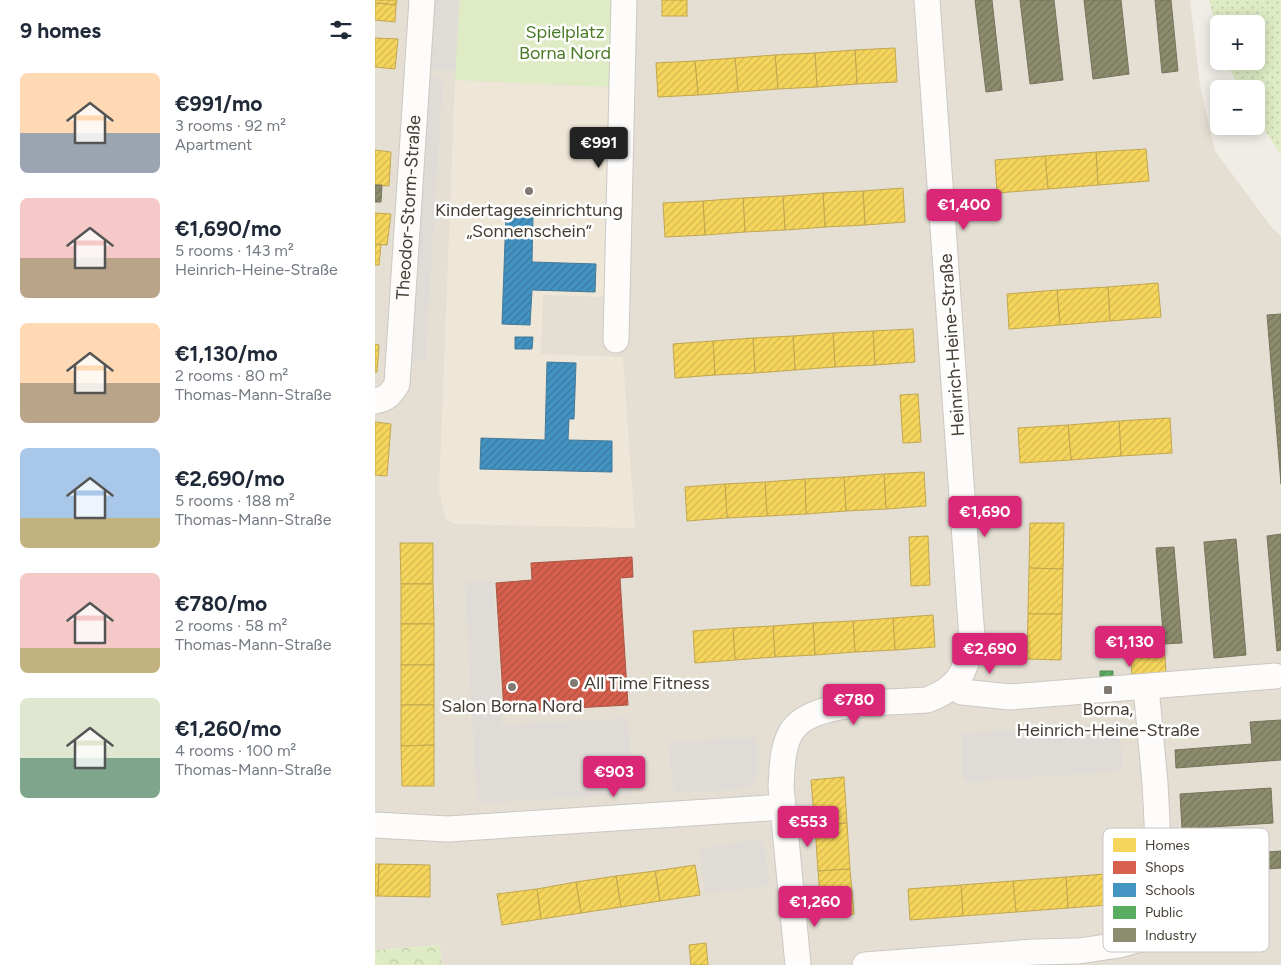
<!DOCTYPE html>
<html lang="en">
<head>
<meta charset="utf-8">
<style>
  body { margin:0; font-family:Figtree,sans-serif; background:#f2f2f3; color:#1f2937; height:100vh; display:flex; flex-direction:column; font-size:19px; white-space:nowrap }
  * { box-sizing:border-box; margin:0 }
  p { font-size:16px; color:#747a83 }
  .icon { flex:none; width:28px; height:28px; fill:none; stroke:currentColor; stroke-width:2; stroke-linecap:round; stroke-linejoin:round }
  .map { position:relative; flex:1; overflow:hidden }
  .sheet { display:flex; flex-direction:column; background:#fff; width:375px }
  .sheet>* { flex:none }
  .tools { position:absolute; left:835px; top:15px; display:grid; gap:10px }
  .tools a { display:grid; place-items:center; width:55px; height:55px; border-radius:8px; background:#fff; box-shadow:0 2px 12px #0003; font-size:25px }
  .price { position:absolute; translate:-50% -42px; padding:0 11px; border-radius:5px; background:#db2777; color:#fff; font-size:16px; line-height:32px; filter:drop-shadow(0 1px 2px #0008) }
  .price::after { content:''; position:absolute; left:50%; top:30px; width:15px; height:11px; margin-left:-8px; background:inherit; clip-path:polygon(0 0,100% 0,50% 100%) }
  .price.selected { background:#222; color:#fff }
  ul { padding:0; list-style:none }
  li { display:flex; align-items:center; gap:15px; height:125px; padding:0 20px }
  li span { display:grid; place-items:center; flex:none; width:140px; height:100px; border-radius:8px; color:#555 }
  li>.icon { margin-inline-start:auto }
  span .icon { width:60px; height:60px; fill:#fffc; stroke-width:1 }
  li b { font-size:21px }
  h2 { display:flex; justify-content:space-between; align-items:center; height:60px; padding:0 20px; font-size:21px }
  main { display:flex; flex:1; min-height:0 }
  .map>svg:first-child { display:block }
</style>
</head>
<body>
<main>
<section class="sheet">
<h2>9 homes<svg class="icon" aria-label="filters" viewBox="0 0 24 24"><path d="M4 7h16M4 17h16"/><circle cx="9" cy="7" r="2"/><circle cx="15" cy="17" r="2"/></svg></h2>
<ul>
<li><span style="background:linear-gradient(#ffd9b3 60%,#9aa5b1 0)"><svg class="icon" aria-label="home" viewBox="0 0 24 24"><path d="M3 11l9-7 9 7M6 9v11h12V9"/></svg></span><div><b>€991/mo</b><p>3 rooms · 92 m²</p><p>Apartment</p></div></li>
<li><span style="background:linear-gradient(#f6c9c9 60%,#b9a48a 0)"><svg class="icon" aria-label="home" viewBox="0 0 24 24"><path d="M3 11l9-7 9 7M6 9v11h12V9"/></svg></span><div><b>€1,690/mo</b><p>5 rooms · 143 m²</p><p>Heinrich-Heine-Straße</p></div></li>
<li><span style="background:linear-gradient(#ffd9b3 60%,#b9a48a 0)"><svg class="icon" aria-label="home" viewBox="0 0 24 24"><path d="M3 11l9-7 9 7M6 9v11h12V9"/></svg></span><div><b>€1,130/mo</b><p>2 rooms · 80 m²</p><p>Thomas-Mann-Straße</p></div></li>
<li><span style="background:linear-gradient(#a9c7e8 70%,#c2b280 0)"><svg class="icon" aria-label="home" viewBox="0 0 24 24"><path d="M3 11l9-7 9 7M6 9v11h12V9"/></svg></span><div><b>€2,690/mo</b><p>5 rooms · 188 m²</p><p>Thomas-Mann-Straße</p></div></li>
<li><span style="background:linear-gradient(#f6c9c9 75%,#c2b280 0)"><svg class="icon" aria-label="home" viewBox="0 0 24 24"><path d="M3 11l9-7 9 7M6 9v11h12V9"/></svg></span><div><b>€780/mo</b><p>2 rooms · 58 m²</p><p>Thomas-Mann-Straße</p></div></li>
<li><span style="background:linear-gradient(#dfe7d0 60%,#7fa58c 0)"><svg class="icon" aria-label="home" viewBox="0 0 24 24"><path d="M3 11l9-7 9 7M6 9v11h12V9"/></svg></span><div><b>€1,260/mo</b><p>4 rooms · 100 m²</p><p>Thomas-Mann-Straße</p></div></li>
</ul>
</section>
<div class="map">
<svg width="906" height="965" viewBox="0 0 906 965">
  <defs>
    <pattern id="grass-dots" width="8" height="8" patternUnits="userSpaceOnUse" patternTransform="scale(1.25)"><rect width="8" height="8" fill="#deebc4"/><path d="M2 2h.1M6 6h.1" fill="none" stroke="#c0caa9" stroke-width="1.8" stroke-linecap="round"/></pattern>
    <pattern id="forest-crowns" width="20" height="18" patternUnits="userSpaceOnUse" patternTransform="scale(1.25)"><rect width="20" height="18" fill="#deebc4"/><path d="M2 6a3 3 0 1 1 6 0M12 15a3 3 0 1 1 6 0" fill="none" stroke="#c0caa9"/></pattern>
    <pattern id="homes-hatch" width="6" height="6" patternUnits="userSpaceOnUse" patternTransform="scale(1.25)"><rect width="6" height="6" fill="#f6d55c"/><path d="M-1 1l2-2M0 6l6-6M5 7l2-2" fill="none" stroke="#d4b850"/></pattern>
    <pattern id="shops-hatch" width="6" height="6" patternUnits="userSpaceOnUse" patternTransform="scale(1.25)"><rect width="6" height="6" fill="#d6604d"/><path d="M-1 1l2-2M0 6l6-6M5 7l2-2" fill="none" stroke="#af5041"/></pattern>
    <pattern id="schools-hatch" width="6" height="6" patternUnits="userSpaceOnUse" patternTransform="scale(1.25)"><rect width="6" height="6" fill="#4393c3"/><path d="M-1 1l2-2M0 6l6-6M5 7l2-2" fill="none" stroke="#3a799f"/></pattern>
    <pattern id="public-hatch" width="6" height="6" patternUnits="userSpaceOnUse" patternTransform="scale(1.25)"><rect width="6" height="6" fill="#5aae61"/><path d="M-1 1l2-2M0 6l6-6M5 7l2-2" fill="none" stroke="#4c8f51"/></pattern>
    <pattern id="industry-hatch" width="6" height="6" patternUnits="userSpaceOnUse" patternTransform="scale(1.25)"><rect width="6" height="6" fill="#8c8c6e"/><path d="M-1 1l2-2M0 6l6-6M5 7l2-2" fill="none" stroke="#74745b"/></pattern>
  </defs>
  <rect width="100%" height="100%" fill="#f0ece6"/>
  <polygon fill="#e4ded3" points="0,0 815,0 825,86 840,151 898,229 906,235 906,965 67,965 65,945 0,950"/>
  <polygon fill="#eee6d7" points="80,80 236,87 230,297 168,295 166,354 248,357 260,528 79,524 70,519 64,490"/>
  <polygon fill="url(#grass-dots)" points="834,0 906,0 906,155 881,116 881,89 865,89 850,61 881,61 881,24 844,24 844,38"/>
  <polygon fill="url(#forest-crowns)" points="65,945 67,965 0,965 0,950"/>
  <polygon fill="#deebc4" points="85,0 238,0 236,87 80,80"/>
  <g fill="#dfdbd6">
    <polygon points="56,0 83,0 80,70 52,69"/>
    <polygon points="50,77 68,78 50,361 33,360"/>
    <polygon points="118,581 127,725 253,718 257,794 102,803 90,583"/>
    <polygon points="745,723 747,771 588,782 587,733"/>
    <polygon points="382,737 382,778 377,786 354,790 299,793 293,742"/>
    <polygon points="388,839 395,885 331,894 324,849"/>
  </g>
  <g fill="url(#homes-hatch)" stroke="#c1a750">
    <polygon points="0,0 22,0 21,5 0,3"/>
    <rect x="287" y="0" width="25" height="16"/>
    <polygon points="0,3 21,5 20,22 0,20"/>
    <polygon points="0,38 23,39 20,69 0,67"/>
    <polygon points="520,48 522,82 482,84 480,50"/>
    <polygon points="480,50 482,84 442,87 440,53"/>
    <polygon points="440,53 442,87 403,89 400,55"/>
    <polygon points="400,55 403,89 363,92 360,58"/>
    <polygon points="360,58 363,92 323,95 320,61"/>
    <polygon points="320,61 323,95 283,97 281,63"/>
    <polygon points="771,149 774,181 723,185 721,152"/>
    <polygon points="0,150 16,152 14,186 0,185"/>
    <polygon points="721,152 723,185 673,189 670,156"/>
    <polygon points="670,156 673,189 622,193 620,160"/>
    <polygon points="528,188 530,222 490,225 488,191"/>
    <polygon points="488,191 490,225 450,227 448,193"/>
    <polygon points="448,193 450,227 410,230 408,196"/>
    <polygon points="408,196 410,230 370,232 368,198"/>
    <polygon points="368,198 370,232 330,235 328,201"/>
    <polygon points="328,201 330,235 290,237 288,203"/>
    <polygon points="0,213 16,214 12,245 0,244"/>
    <polygon points="0,244 6,245 4,265 0,265"/>
    <polygon points="783,283 786,317 735,321 733,287"/>
    <polygon points="733,287 735,321 685,325 682,290"/>
    <polygon points="682,290 685,325 634,329 632,294"/>
    <polygon points="538,329 540,362 500,365 498,331"/>
    <polygon points="498,331 500,365 460,367 458,333"/>
    <polygon points="458,333 460,367 420,370 418,336"/>
    <polygon points="418,336 420,370 380,373 378,338"/>
    <polygon points="378,338 380,373 340,375 338,341"/>
    <polygon points="338,341 340,375 300,378 298,344"/>
    <polygon points="0,344 4,345 2,372 0,372"/>
    <polygon points="543,394 546,442 528,443 525,395"/>
    <polygon points="795,418 797,453 746,456 744,421"/>
    <polygon points="744,421 746,456 696,460 693,425"/>
    <polygon points="0,422 16,424 12,476 0,475"/>
    <polygon points="693,425 696,460 645,463 643,428"/>
    <polygon points="549,472 551,506 511,509 509,474"/>
    <polygon points="509,474 511,509 471,511 469,477"/>
    <polygon points="469,477 471,511 431,514 430,479"/>
    <polygon points="430,479 431,514 392,516 390,482"/>
    <polygon points="390,482 392,516 352,518 350,484"/>
    <polygon points="350,484 352,518 312,521 310,487"/>
    <polygon points="655,523 689,523 688,569 654,568"/>
    <polygon points="553,536 555,585 536,586 534,537"/>
    <polygon points="25,543 58,543 58,584 26,584"/>
    <polygon points="654,568 688,569 687,614 653,614"/>
    <polygon points="26,584 58,584 59,624 26,624"/>
    <polygon points="653,614 687,614 686,660 652,659"/>
    <polygon points="558,615 560,647 520,650 518,618"/>
    <polygon points="518,618 520,650 480,652 478,621"/>
    <polygon points="478,621 480,652 440,655 438,623"/>
    <polygon points="438,623 440,655 400,657 398,626"/>
    <rect x="26" y="624" width="33" height="41"/>
    <polygon points="398,626 400,657 360,660 358,628"/>
    <polygon points="358,628 360,660 320,663 318,631"/>
    <polygon points="789,642 791,673 757,676 755,645"/>
    <rect x="26" y="665" width="33" height="40"/>
    <polygon points="26,705 59,705 59,745 26,746"/>
    <polygon points="59,745 59,786 27,786 26,746"/>
    <polygon points="469,777 472,823 440,826 436,780"/>
    <polygon points="472,823 475,869 443,871 440,826"/>
    <polygon points="0,864 4,864 3,896 0,896"/>
    <polygon points="4,864 55,865 55,897 3,896"/>
    <polygon points="320,865 325,895 285,901 280,871"/>
    <polygon points="475,869 479,914 447,917 443,871"/>
    <polygon points="280,871 285,901 246,907 241,876"/>
    <polygon points="743,873 746,904 693,908 691,877"/>
    <polygon points="241,876 246,907 206,913 201,882"/>
    <polygon points="691,877 693,908 641,912 638,881"/>
    <polygon points="638,881 641,912 588,916 586,885"/>
    <polygon points="201,882 206,913 166,919 162,889"/>
    <polygon points="586,885 588,916 535,920 533,889"/>
    <polygon points="162,889 166,919 127,925 122,894"/>
    <polygon points="331,943 333,965 316,965 314,945"/>
  </g>
  <polygon fill="url(#shops-hatch)" stroke="#aa5645" points="257,557 258,577 245,578 253,705 129,712 121,583 157,580 156,563"/>
  <g fill="url(#schools-hatch)" stroke="#437998">
    <polygon points="131,214 158,215 157,262 221,264 220,292 157,290 155,325 127,324"/>
    <polygon points="140,337 158,337 157,349 140,349"/>
    <polygon points="172,362 201,363 199,419 194,419 193,440 237,441 237,472 105,469 106,438 170,440"/>
  </g>
  <polygon fill="url(#public-hatch)" stroke="#538c53" points="725,671 738,671 738,676 725,677"/>
  <g fill="url(#industry-hatch)" stroke="#76745c">
    <polygon points="600,0 617,0 627,90 611,92"/>
    <polygon points="645,0 679,0 688,80 655,84"/>
    <polygon points="709,0 746,0 754,74 718,79"/>
    <polygon points="780,0 796,0 803,71 787,73"/>
    <polygon points="0,185 7,185 6,202 0,202"/>
    <polygon points="906,314 906,484 892,315"/>
    <polygon points="906,534 906,650 902,651 892,536"/>
    <polygon points="861,539 871,655 839,658 829,542"/>
    <polygon points="799,547 807,643 789,644 781,548"/>
    <polygon points="906,720 906,760 801,768 800,750 877,744 875,722"/>
    <polygon points="896,788 898,823 807,829 805,794"/>
    <polygon points="906,851 906,868 810,875 809,858"/>
  </g>
  <g fill="none" stroke-linecap="round" stroke-linejoin="round">
    <g stroke="#ccc8c2" stroke-width="27">
      <g id="minor">
        <polyline points="241,340 249,0"/>
        <path id="s1" d="M 0,401 C 12,399 16,394 22,384 L 47,0"/>
        <polyline points="577,686 587,692 635,697 900,676"/>
        <polyline points="0,825 73,829 408,807"/>
        <path d="M 423,965 L 406,787 C 407,769 407,750 415,734 C 432,699 517,703 552,700 C 585,688 591,671 597,638 L 552,0"/>
        <polyline points="490,965 659,952 704,951 744,945 762,940 772,932 783,920 786,899 780,783 771,687"/>
      </g>
    </g>
    <use href="#minor" stroke="#fdfcfb" stroke-width="25"/>
  </g>
  <g fill="#807a72" stroke="#fff" stroke-width="2">
    <circle cx="154" cy="191" r="5"/>
    <circle cx="199" cy="683" r="5"/>
    <circle cx="137" cy="687" r="5"/>
    <rect x="728" y="685" width="10" height="10" rx="2.5"/>
  </g>
  <g text-anchor="middle" stroke-width="5" stroke-linejoin="round" paint-order="stroke">
    <g font-size="18" fill="#497923" stroke="#fff">
      <text x="190" y="38">Spielplatz<tspan x="190" dy="21">Borna Nord</tspan></text>
    </g>
    <g font-size="18" fill="#443d33" stroke="#fff">
      <text dy="6" stroke="none"><textPath href="#s1" startOffset="206">Theodor-Storm-Straße</textPath></text>
      <text transform="translate(577 345) rotate(-94)" y="6">Heinrich-Heine-Straße</text>
    </g>
    <g font-size="18" fill="#443d33" stroke="#fff">
      <text x="154" y="216">Kindertageseinrichtung<tspan x="154" dy="21">„Sonnenschein“</tspan></text>
      <text x="209" y="689" text-anchor="start">All Time Fitness</text>
      <text x="137" y="712">Salon Borna Nord</text>
      <text x="733" y="715">Borna,<tspan x="733" dy="21">Heinrich-Heine-Straße</tspan></text>
    </g>
  </g>
  <rect x="728" y="828" width="166" height="124" rx="8" fill="#fff" stroke="#c7c5c2" stroke-width="1"/>
  <rect x="738" y="838" width="23" height="14" fill="#f6d55c"/>
  <rect x="738" y="861" width="23" height="13" fill="#d6604d"/>
  <rect x="738" y="883" width="23" height="14" fill="#4393c3"/>
  <rect x="738" y="906" width="23" height="13" fill="#5aae61"/>
  <rect x="738" y="928" width="23" height="14" fill="#8c8c6e"/>
  <g font-size="14" fill="#443d33">
    <text x="770" y="850">Homes</text>
    <text x="770" y="872">Shops</text>
    <text x="770" y="895">Schools</text>
    <text x="770" y="917">Public</text>
    <text x="770" y="940">Industry</text>
  </g>
</svg>
<div class="tools">
<a>+</a>
<a>−</a>
</div>
<b class="price selected" style="left:224px;top:169px">€991</b>
<b class="price" style="left:589px;top:231px">€1,400</b>
<b class="price" style="left:610px;top:538px">€1,690</b>
<b class="price" style="left:755px;top:668px">€1,130</b>
<b class="price" style="left:615px;top:675px">€2,690</b>
<b class="price" style="left:479px;top:726px">€780</b>
<b class="price" style="left:239px;top:798px">€903</b>
<b class="price" style="left:433px;top:848px">€553</b>
<b class="price" style="left:440px;top:928px">€1,260</b>
</div>
</main>
</body>
</html>
